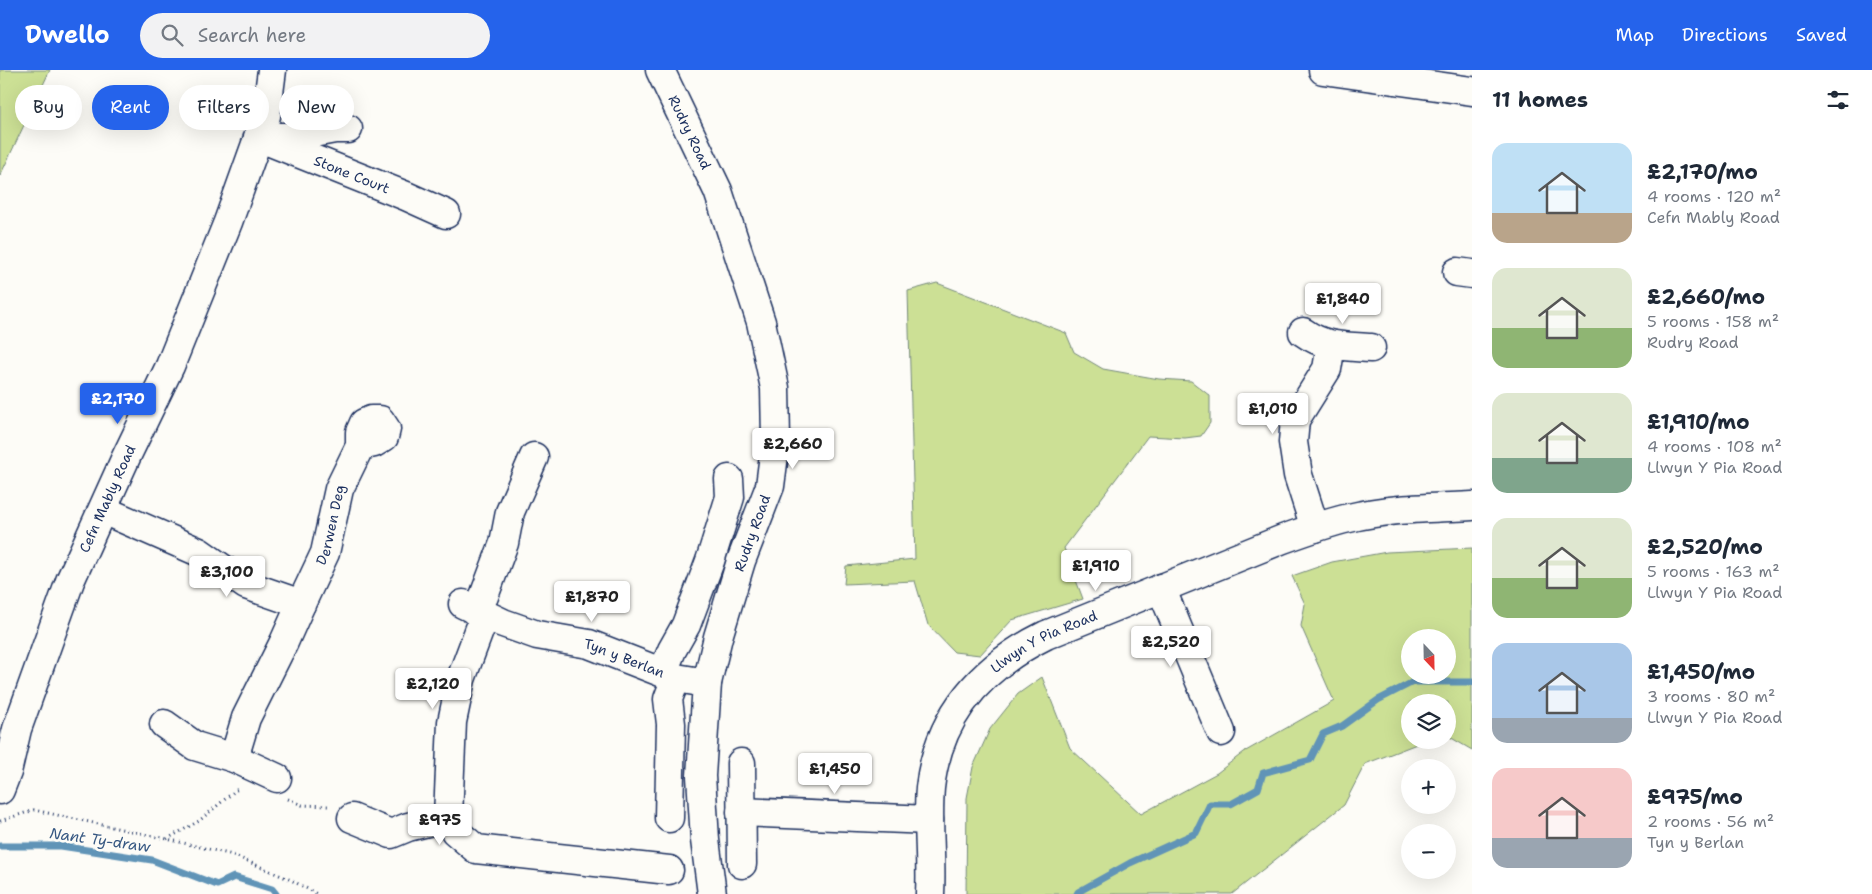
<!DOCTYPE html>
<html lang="en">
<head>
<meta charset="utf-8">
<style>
  body { margin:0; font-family:"Shantell Sans",sans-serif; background:#f2f2f3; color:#1f2937; height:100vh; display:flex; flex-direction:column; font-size:19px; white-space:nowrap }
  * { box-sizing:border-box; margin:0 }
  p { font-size:16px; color:#747a83 }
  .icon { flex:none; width:28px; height:28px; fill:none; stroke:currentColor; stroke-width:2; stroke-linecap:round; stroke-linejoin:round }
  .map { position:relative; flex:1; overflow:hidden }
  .drawer { display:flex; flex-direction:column; background:#fff; width:400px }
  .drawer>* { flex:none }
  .top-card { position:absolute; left:15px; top:15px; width:475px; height:45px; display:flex; gap:10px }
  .needle { width:32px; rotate:158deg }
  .tools { position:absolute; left:1401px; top:559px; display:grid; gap:10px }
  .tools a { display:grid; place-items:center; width:55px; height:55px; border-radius:50%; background:#fff; box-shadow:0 5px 20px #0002; font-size:25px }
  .price { position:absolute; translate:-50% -42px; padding:0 11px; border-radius:5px; background:#fff; color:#222; font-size:16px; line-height:32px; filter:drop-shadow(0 1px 2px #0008) }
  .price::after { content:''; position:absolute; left:50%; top:30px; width:15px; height:11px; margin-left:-8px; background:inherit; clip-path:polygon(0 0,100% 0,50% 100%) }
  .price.current { background:#2563eb; color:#fff }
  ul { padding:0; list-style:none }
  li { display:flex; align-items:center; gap:15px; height:125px; padding:0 20px }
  li span { display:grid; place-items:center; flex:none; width:140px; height:100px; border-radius:15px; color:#555 }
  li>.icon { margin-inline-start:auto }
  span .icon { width:60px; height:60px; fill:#fffc; stroke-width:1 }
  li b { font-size:21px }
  h2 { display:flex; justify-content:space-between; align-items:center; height:60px; padding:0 20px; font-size:21px }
  .pill { padding:0 18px; border-radius:22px; background:#fff; box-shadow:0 5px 20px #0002; font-size:18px; line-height:45px }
  .pill.current { background:#2563eb; color:#fff }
  header { display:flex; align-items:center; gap:30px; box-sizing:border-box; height:70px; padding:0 25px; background:#2563eb; color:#fff }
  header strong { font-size:24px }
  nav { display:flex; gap:28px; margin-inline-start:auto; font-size:18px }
  .search { width:350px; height:45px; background:#f2f2f3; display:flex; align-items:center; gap:12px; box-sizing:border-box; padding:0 18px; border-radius:28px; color:#747a83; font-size:19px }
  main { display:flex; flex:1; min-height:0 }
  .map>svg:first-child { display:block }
</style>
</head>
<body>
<header>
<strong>Dwello</strong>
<div class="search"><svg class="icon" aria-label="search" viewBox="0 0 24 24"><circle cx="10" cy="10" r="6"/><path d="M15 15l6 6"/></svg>Search here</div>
<nav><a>Map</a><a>Directions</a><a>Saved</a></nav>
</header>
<main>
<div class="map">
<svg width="1472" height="824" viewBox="0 0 1472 824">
  <rect width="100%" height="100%" fill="#fdfcf7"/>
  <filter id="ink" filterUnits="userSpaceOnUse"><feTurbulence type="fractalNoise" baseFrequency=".02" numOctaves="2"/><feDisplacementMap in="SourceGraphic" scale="10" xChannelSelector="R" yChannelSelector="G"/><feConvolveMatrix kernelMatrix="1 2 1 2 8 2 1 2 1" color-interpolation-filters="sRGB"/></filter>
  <g filter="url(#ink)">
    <g fill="#cce095" stroke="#74887a" fill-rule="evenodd">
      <polygon points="0,0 50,0 0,106"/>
      <polygon points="937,213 1066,263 1074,282 1103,299 1159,309 1191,311 1210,326 1210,353 1201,366 1185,368 1148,366 1064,478 1083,529 1012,550 980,585 954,582 928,555 915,511 844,514 846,496 915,489 908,221"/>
      <path d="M 1472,478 L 1472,680 L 1448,666 L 1448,632 L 1410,632 L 1410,670 L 1427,670 L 1365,694 L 1344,735 L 1232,824 L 966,824 L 967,728 L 973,697 L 990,659 L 1018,624 L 1042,607 L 1070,678 L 1141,744 L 1217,703 L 1244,682 L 1334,631 L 1301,556 L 1305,534 L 1292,506 L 1332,492 L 1387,482 ZM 1410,568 L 1448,568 L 1448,605 L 1410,605 Z"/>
    </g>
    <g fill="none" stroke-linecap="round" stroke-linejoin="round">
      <g stroke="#6194b7" stroke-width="7">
        <polyline points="0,776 61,776 152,790 217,815 234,807 272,819 276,824"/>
        <polyline points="1077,824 1078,822 1130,793 1196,763 1210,734 1231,734 1258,719 1263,703 1310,690 1323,664 1342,656 1378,630 1413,612 1472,612"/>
      </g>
      <g stroke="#1b2f5e" stroke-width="31">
        <g id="minor">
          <path id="s1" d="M 660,0 L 718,121 L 761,252 L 775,318 L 776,369 L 770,416 L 741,491 L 718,567 L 707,613 L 701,706 L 705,770 L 712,824"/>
          <polyline points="1323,0 1472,21"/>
          <path id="s2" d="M 258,67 L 406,126 L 446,144"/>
          <polyline points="267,67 292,67 335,59 348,59"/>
          <polyline points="1457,202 1472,204"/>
          <path d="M 1303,262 C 1325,278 1346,276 1371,278"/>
          <polyline points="103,440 199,482 246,515 301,534 284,572 246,648 234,688"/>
          <polyline points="1315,458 1298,405 1293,372 1295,350 1327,299 1331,275"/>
          <polyline points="1161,518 1221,662"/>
          <path id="s3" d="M 301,534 L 325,483 L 339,419 L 360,376 L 360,362 L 364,353 L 371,350 L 380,350 L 386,359 L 384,367 L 374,373 L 360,376"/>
          <path id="s4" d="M 463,534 L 503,553 L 537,565 L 589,574 L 676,608 L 707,613"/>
          <polyline points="475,541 484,526 504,473 510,442 534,387"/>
          <polyline points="663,602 672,580 686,555 710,491 730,427 729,409"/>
          <polyline points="164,654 195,676 234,688 277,708"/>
          <polyline points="741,693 742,794"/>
          <path id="s5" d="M 0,720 L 7,702 L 17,659 L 70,511 L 127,385 L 170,296 L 228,152 L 266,46 L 272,0"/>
          <polyline points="741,742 929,750"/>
          <polyline points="448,747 452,652 461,609 485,545"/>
          <polyline points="352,748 391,764 408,757 448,747 455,761 476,779 669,800"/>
          <polyline points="669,748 671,654 668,629 676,608"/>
          <path id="s6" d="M 930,824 C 932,789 927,753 930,718 C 938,645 983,596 1046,565 L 1283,469 C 1305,461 1327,453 1349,448 C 1389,438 1431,438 1472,436"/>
        </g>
      </g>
      <g stroke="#1b2f5e" stroke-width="3" stroke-dasharray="1 4" stroke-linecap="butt">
        <polyline points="288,729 302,735 330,736"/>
        <polyline points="0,751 34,740 167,769 233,785 291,810 317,824"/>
        <polyline points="167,769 199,751 236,720 240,719"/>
      </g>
      <use href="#minor" stroke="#fdfcf7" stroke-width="28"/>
    </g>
  </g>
  <g text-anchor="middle" stroke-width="5" stroke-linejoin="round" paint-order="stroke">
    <g font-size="14" fill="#1b2f5e" stroke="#fdfcf7">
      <text dy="5" stroke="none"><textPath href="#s1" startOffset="69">Rudry Road</textPath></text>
      <text dy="5" stroke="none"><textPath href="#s2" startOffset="101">Stone Court</textPath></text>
      <text dy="5" stroke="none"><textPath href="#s5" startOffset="311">Cefn Mably Road</textPath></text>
      <text dy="5" stroke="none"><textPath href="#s3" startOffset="85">Derwen Deg</textPath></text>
      <text transform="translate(752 463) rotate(-70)" y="5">Rudry Road</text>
      <text dy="5" stroke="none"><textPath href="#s6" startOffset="302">Llwyn Y Pia Road</textPath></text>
      <text dy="5" stroke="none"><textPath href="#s4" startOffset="171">Tyn y Berlan</textPath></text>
    </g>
    <g font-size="15" font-style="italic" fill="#385983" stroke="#fdfcf7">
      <text transform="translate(100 770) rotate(8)" y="5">Nant Ty-draw</text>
    </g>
  </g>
</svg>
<div class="tools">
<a><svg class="needle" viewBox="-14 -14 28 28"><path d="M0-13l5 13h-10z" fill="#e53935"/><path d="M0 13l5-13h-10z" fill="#747a83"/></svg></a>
<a><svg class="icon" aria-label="layers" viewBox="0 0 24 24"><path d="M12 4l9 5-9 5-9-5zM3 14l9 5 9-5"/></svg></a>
<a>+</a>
<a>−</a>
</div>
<b class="price" style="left:1343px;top:255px">£1,840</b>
<b class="price current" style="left:118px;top:355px">£2,170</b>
<b class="price" style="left:1273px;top:365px">£1,010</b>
<b class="price" style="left:793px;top:400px">£2,660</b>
<b class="price" style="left:1096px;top:522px">£1,910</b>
<b class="price" style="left:227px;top:528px">£3,100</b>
<b class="price" style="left:592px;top:553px">£1,870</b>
<b class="price" style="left:1171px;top:598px">£2,520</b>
<b class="price" style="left:433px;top:640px">£2,120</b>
<b class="price" style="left:835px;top:725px">£1,450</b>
<b class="price" style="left:440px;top:776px">£975</b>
<div class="top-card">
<a class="pill">Buy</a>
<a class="pill current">Rent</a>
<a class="pill">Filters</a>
<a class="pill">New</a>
</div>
</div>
<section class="drawer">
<h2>11 homes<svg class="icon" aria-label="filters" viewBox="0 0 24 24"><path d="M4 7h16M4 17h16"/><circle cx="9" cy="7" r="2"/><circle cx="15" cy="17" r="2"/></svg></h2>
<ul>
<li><span style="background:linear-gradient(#bfe0f5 70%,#b9a48a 0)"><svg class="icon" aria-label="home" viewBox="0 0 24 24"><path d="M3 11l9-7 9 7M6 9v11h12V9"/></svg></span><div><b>£2,170/mo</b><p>4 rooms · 120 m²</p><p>Cefn Mably Road</p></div></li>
<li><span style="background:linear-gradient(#dfe7d0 60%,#8fb573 0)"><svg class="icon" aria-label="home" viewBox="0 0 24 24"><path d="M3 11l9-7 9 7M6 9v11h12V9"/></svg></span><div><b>£2,660/mo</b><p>5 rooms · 158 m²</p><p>Rudry Road</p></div></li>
<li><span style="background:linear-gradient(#dfe7d0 65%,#7fa58c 0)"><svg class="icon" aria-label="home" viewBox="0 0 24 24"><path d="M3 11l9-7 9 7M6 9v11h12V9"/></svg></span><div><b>£1,910/mo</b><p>4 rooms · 108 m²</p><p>Llwyn Y Pia Road</p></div></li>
<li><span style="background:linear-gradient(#dfe7d0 60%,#8fb573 0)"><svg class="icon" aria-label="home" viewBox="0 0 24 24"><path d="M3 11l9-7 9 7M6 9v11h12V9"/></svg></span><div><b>£2,520/mo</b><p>5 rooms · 163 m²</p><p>Llwyn Y Pia Road</p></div></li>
<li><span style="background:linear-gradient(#a9c7e8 75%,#9aa5b1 0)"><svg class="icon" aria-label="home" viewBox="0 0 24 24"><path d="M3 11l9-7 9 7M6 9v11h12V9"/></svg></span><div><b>£1,450/mo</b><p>3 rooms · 80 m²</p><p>Llwyn Y Pia Road</p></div></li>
<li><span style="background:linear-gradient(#f6c9c9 70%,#9aa5b1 0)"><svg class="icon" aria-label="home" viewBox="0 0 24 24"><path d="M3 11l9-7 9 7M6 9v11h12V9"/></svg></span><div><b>£975/mo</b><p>2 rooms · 56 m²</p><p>Tyn y Berlan</p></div></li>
</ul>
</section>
</main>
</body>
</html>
